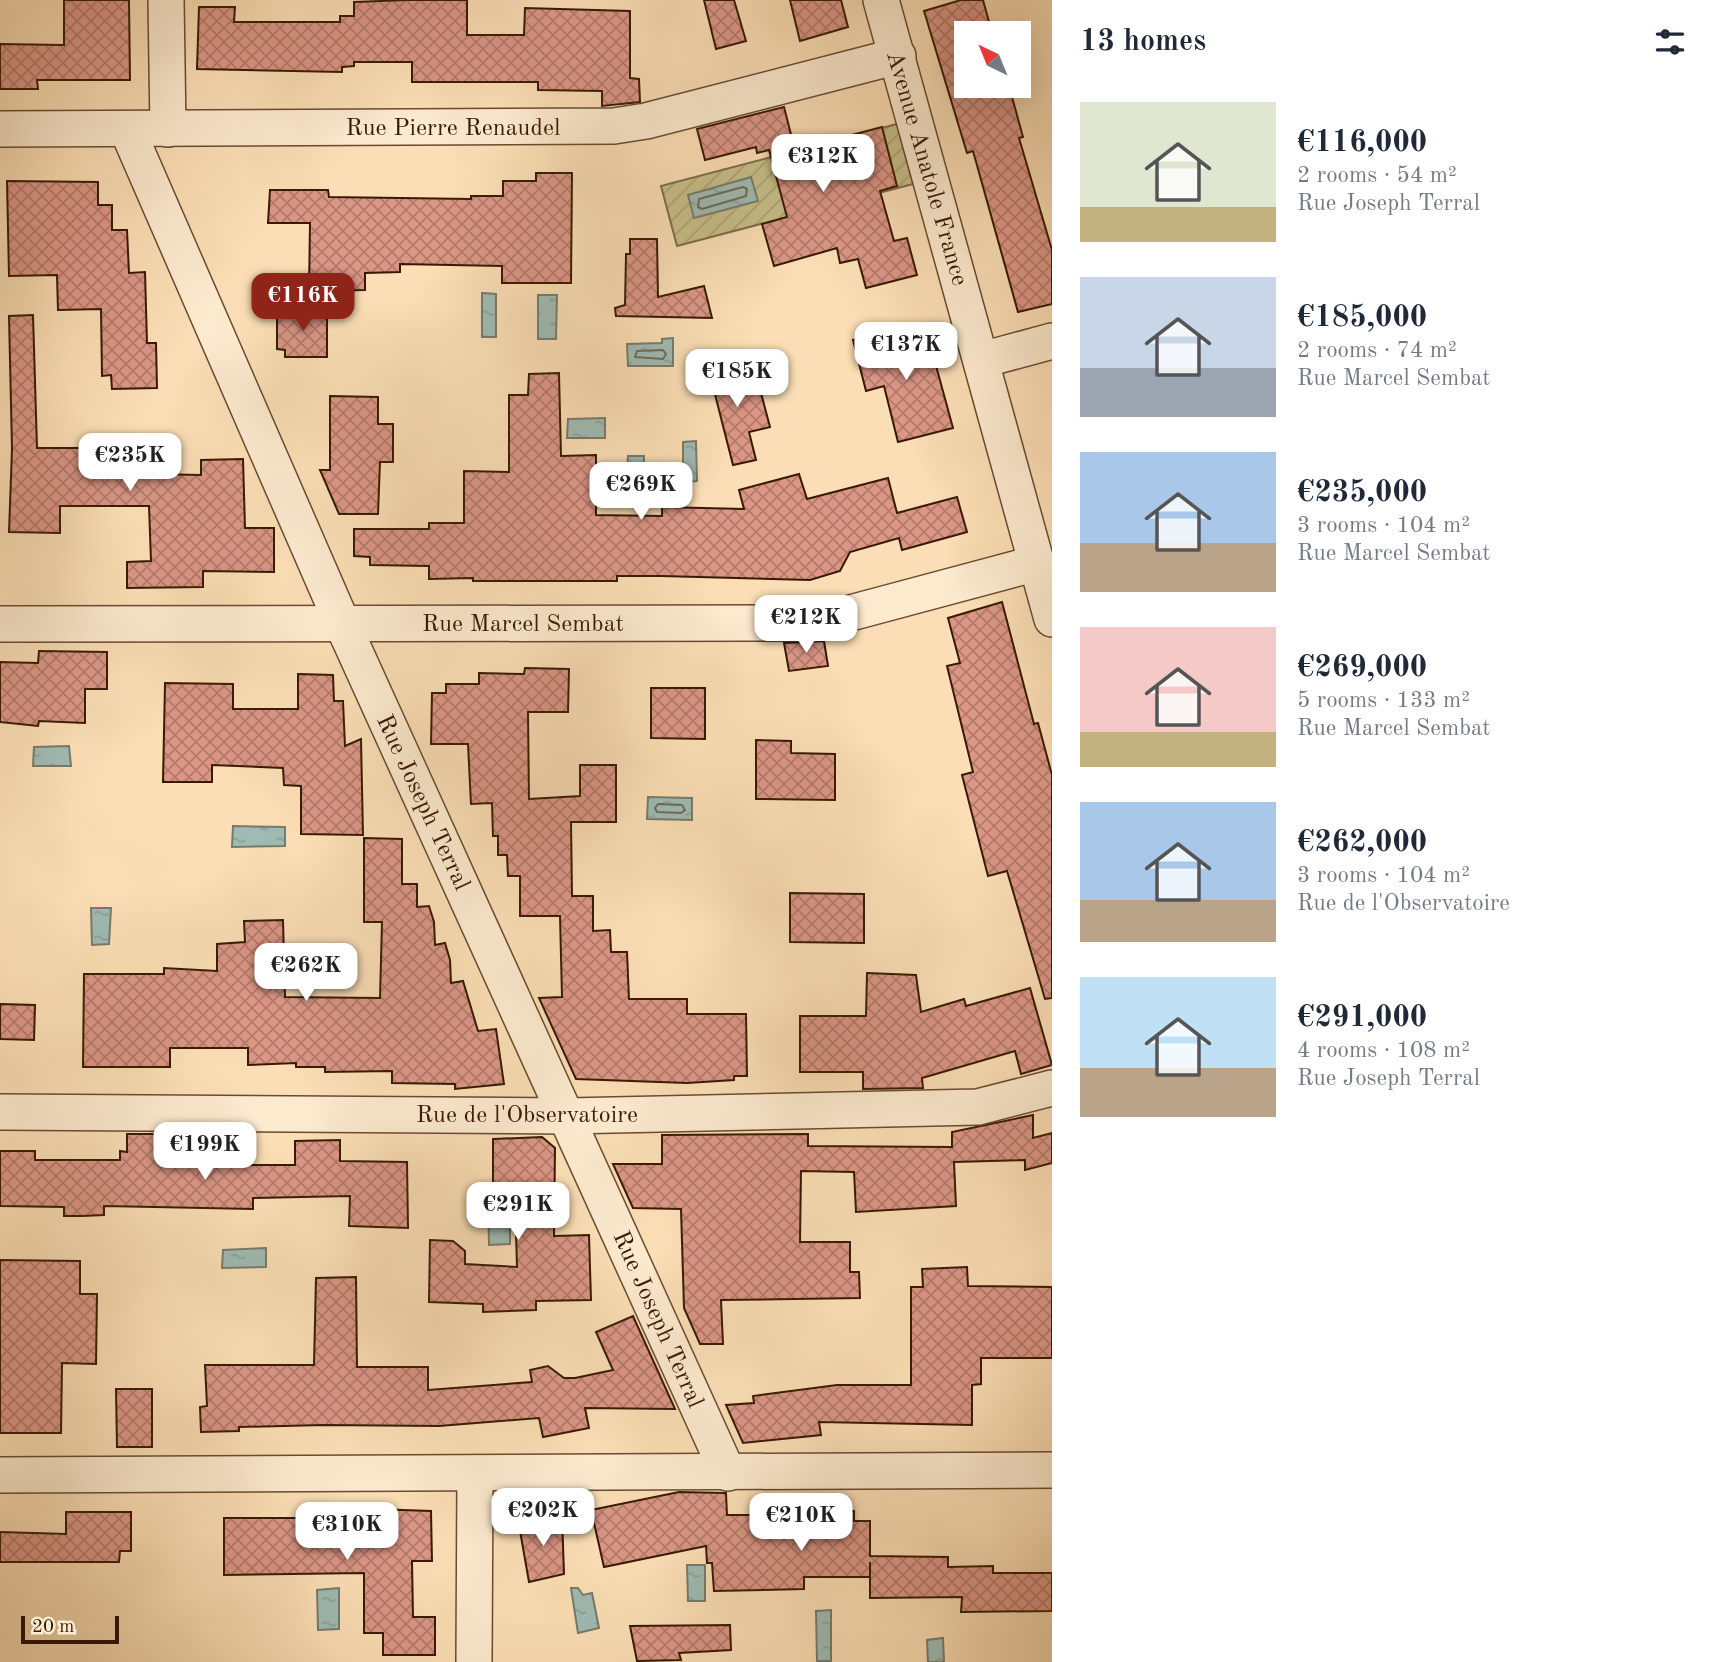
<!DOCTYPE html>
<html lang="en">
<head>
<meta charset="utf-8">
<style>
  body { margin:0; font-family:"Old Standard TT",serif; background:#f6f6f7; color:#1f2937; height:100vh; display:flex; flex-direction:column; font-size:26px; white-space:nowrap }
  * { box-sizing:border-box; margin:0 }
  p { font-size:23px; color:#747a83 }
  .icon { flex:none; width:38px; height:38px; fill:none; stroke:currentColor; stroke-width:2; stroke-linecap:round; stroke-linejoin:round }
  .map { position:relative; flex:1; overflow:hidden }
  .sheet { display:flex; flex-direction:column; background:#fff; width:665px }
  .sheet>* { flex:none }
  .needle { width:46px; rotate:317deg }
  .controls { position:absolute; left:954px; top:21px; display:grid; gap:14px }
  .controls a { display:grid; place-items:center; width:77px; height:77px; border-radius:0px; background:#fff; box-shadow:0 7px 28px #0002; font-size:35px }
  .scale { position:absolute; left:21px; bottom:18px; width:98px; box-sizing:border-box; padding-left:7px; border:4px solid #381a04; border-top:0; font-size:19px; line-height:24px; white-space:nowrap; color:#381a04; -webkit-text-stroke:5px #fceacf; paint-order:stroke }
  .price { position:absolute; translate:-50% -60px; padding:0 16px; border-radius:14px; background:#fff; color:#222; font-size:23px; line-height:46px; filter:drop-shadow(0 2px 4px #0008) }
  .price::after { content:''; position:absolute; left:50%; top:42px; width:21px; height:16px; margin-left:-10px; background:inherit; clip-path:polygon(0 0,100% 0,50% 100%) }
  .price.selected { background:#8f2418; color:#fff }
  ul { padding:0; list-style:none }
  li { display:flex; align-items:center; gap:21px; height:175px; padding:0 28px }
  li span { display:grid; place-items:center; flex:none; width:196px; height:140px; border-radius:0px; color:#555 }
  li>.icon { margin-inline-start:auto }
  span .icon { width:84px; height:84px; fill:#fffc; stroke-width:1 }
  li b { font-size:30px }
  h2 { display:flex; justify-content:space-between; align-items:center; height:84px; padding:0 28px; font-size:30px }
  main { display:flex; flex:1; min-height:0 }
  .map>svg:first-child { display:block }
</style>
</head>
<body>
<main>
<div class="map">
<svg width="1052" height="1662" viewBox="0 0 1052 1662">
  <defs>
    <pattern id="garden-furrows" width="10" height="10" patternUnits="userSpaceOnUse" patternTransform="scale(1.75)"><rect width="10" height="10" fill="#c6bf88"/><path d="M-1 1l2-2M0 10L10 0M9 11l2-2" fill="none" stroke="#aba474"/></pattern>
    <pattern id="water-ripples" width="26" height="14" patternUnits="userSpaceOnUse" patternTransform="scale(1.75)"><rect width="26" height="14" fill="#9fbbb3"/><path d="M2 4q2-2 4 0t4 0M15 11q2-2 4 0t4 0" fill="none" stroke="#8aa098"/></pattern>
    <pattern id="building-cross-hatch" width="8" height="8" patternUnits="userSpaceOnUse" patternTransform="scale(1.75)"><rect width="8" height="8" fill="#db9686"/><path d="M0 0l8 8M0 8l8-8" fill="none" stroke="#b37a6b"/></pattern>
  </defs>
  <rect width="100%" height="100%" fill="#fbdeb5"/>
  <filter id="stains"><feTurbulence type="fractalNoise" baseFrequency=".00286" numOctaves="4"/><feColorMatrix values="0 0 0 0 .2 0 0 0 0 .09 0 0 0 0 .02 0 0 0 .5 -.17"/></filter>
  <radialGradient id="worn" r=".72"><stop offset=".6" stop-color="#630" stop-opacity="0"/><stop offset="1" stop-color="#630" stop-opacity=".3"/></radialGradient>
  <polygon fill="url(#garden-furrows)" stroke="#7f6c46" stroke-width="2" points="897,124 913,184 677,246 661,186"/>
  <g fill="url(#water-ripples)" stroke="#767b6d" stroke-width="2">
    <polygon points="751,177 758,201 694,218 688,195"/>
    <polygon points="482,293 496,294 496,337 482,337"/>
    <polygon points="538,295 557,295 556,339 538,339"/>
    <polygon points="673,338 673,366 628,366 627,344 662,343 662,339"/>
    <polygon points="605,418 605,438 567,438 568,419"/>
    <polygon points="696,441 697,481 683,482 683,442"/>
    <polygon points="628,456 644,456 643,491 626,491"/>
    <polygon points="69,746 71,766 33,766 34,747"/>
    <polygon points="648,797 692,798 692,820 647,819"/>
    <polygon points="233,826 285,827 285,846 232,847"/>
    <polygon points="91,908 111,908 109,944 92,945"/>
    <polygon points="306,968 344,969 343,988 305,987"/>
    <polygon points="488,1200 510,1200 510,1244 489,1245"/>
    <polygon points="266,1248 266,1267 222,1268 223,1250"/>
    <polygon points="687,1565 705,1565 705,1601 688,1601"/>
    <polygon points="339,1588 339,1629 318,1630 317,1590"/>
    <polygon points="578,1588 583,1595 592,1593 599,1628 578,1633 571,1588"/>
    <polygon points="831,1610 831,1661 817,1661 816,1611"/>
    <polygon points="943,1638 944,1662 928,1662 927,1640"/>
  </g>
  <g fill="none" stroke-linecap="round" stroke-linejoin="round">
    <g stroke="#6c6a5c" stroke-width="2">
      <polygon points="743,187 747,189 746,196 702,209 698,207 699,199"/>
      <polygon points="663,350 666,354 663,359 635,357 637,351"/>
      <polygon points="658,804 682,805 685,810 681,813 657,812 655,808"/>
    </g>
  </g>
  <g fill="url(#building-cross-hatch)" stroke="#381a04" stroke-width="2">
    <polygon points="64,0 129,0 130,80 37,80 38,89 0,89 0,44 64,45"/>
    <polygon points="407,0 467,0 467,35 524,35 525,8 630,11 630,78 639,79 640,102 602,106 602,91 538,90 538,82 412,82 412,62 354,62 354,66 342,67 342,72 197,69 199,7 235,7 234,22 340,22 340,16 354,16 354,2"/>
    <polygon points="704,0 734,0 746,41 716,49"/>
    <polygon points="790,0 841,0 848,27 800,41"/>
    <polygon points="961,0 983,0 992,33 966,33 966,86 1009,86 1023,137 1019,138 1052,250 1052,304 1018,312 973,151 967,153 924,11"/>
    <polygon points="784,107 795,150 882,127 897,186 880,191 894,241 907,238 917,275 866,288 858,259 840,263 837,248 774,266 762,224 787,217 769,150 757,153 756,147 705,160 697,129"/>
    <polygon points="536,173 572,173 571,283 502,283 502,266 400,264 400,272 365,273 365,290 309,291 310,223 268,223 270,190 328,190 329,197 471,199 471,196 503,196 503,181 536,181"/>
    <polygon points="7,181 98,182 98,205 112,205 112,230 127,230 129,273 145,272 147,343 156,343 157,388 112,389 111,375 102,376 101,309 58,310 57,275 9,276"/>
    <polygon points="630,239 657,239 658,297 704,286 712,318 616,316 615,308 625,305 626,254 630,254"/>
    <polygon points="327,309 327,357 285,357 285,350 277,349 277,310"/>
    <polygon points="33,315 37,448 150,448 150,474 201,475 201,460 243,459 245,528 274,528 274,572 203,571 203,587 127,588 127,562 151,561 149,506 60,506 60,533 9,532 12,449 9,316"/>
    <polygon points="926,329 953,428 898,442 884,386 866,391 853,340 881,332 884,340"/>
    <polygon points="731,355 740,394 760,389 770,427 749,432 756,460 733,465 706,359"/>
    <polygon points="559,373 561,456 596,455 596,515 662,516 662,507 744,509 739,490 799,474 807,499 888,478 897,513 957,497 967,532 902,550 899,538 850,552 840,571 810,580 661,576 617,576 617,581 473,581 473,578 429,579 429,566 370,565 370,557 354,556 354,529 429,529 429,523 464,523 464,471 509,472 509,395 528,395 529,374"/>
    <polygon points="330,396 378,397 378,424 393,424 393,462 380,462 378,514 339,514 320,470 330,470"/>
    <polygon points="1002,602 1034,724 1038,723 1052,775 1052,998 1045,999 1007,871 988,876 962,775 973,772 947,666 960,663 948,618"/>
    <polygon points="824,641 828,666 789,671 784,643"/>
    <polygon points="39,651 107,652 107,689 85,689 85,723 39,721 38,726 0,722 0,662 38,663"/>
    <polygon points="525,668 569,669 568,712 528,712 529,799 580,796 580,765 616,765 616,822 571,822 572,896 593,896 593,931 610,930 611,952 627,952 629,999 687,999 687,1014 746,1014 747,1076 734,1076 734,1080 687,1083 576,1079 539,998 562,997 560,916 520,916 520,876 508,876 507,855 498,855 498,836 493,836 492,803 471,804 468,744 431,744 432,693 446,693 446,684 479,684 479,673 524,674"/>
    <polygon points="298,674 333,675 334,701 343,701 345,746 361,739 363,835 301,834 301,786 284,785 283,768 212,765 212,782 163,782 165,683 233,684 233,709 298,709"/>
    <polygon points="651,688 705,688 705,739 651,738"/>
    <polygon points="756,740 791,741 791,753 835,754 835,800 756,799"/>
    <polygon points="364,838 402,839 402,884 417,884 417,907 429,906 434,922 435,945 445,943 450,960 451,983 463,981 478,1031 496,1029 504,1084 455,1089 455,1084 392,1083 392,1071 325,1072 325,1067 296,1067 296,1063 248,1065 248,1048 170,1048 170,1067 83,1067 84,974 164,974 164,968 217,971 217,944 245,942 244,921 283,920 285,997 380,998 382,922 364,922"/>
    <polygon points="790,893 864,894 864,943 790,942"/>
    <polygon points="867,973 916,975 921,1012 964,999 966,1006 1030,988 1052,1065 1021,1074 1015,1051 922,1078 923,1088 863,1089 863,1072 800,1072 800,1016 866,1016"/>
    <polygon points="0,1004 35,1005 34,1040 0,1039"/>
    <polygon points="1033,1115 1033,1138 1052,1133 1052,1163 1025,1170 1025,1160 954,1162 956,1206 856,1212 854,1172 801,1171 800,1242 850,1242 850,1272 859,1272 860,1298 721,1300 723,1344 700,1344 684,1308 681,1209 633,1208 613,1164 662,1164 662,1135 808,1134 808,1146 952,1147 952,1132"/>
    <polygon points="127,1134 160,1134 161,1156 226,1155 227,1165 295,1165 295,1141 340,1140 340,1161 407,1162 408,1228 349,1226 350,1196 253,1198 253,1209 104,1206 104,1215 82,1216 64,1216 64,1207 0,1206 0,1151 35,1151 35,1160 120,1160 120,1151 127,1152"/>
    <polygon points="542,1137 555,1148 554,1236 589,1235 591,1300 536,1301 536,1310 483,1312 483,1304 429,1302 430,1240 453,1241 465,1251 465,1264 517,1267 515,1197 493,1196 493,1139"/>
    <polygon points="0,1260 80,1261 80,1294 97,1294 96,1364 62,1363 61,1433 0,1433"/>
    <polygon points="967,1267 968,1286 1052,1287 1052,1358 981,1358 981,1384 972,1385 972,1425 819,1422 821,1435 743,1443 726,1405 754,1403 753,1396 837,1385 911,1385 911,1287 923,1287 922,1269"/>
    <polygon points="356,1277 357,1367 428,1367 428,1390 532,1382 530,1370 548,1366 564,1378 575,1378 613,1370 596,1332 633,1316 675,1409 585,1408 589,1428 543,1437 539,1418 439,1426 323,1425 239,1427 239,1431 201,1432 200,1407 207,1406 205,1365 314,1365 316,1278"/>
    <polygon points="116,1389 152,1389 152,1447 117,1447"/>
    <polygon points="679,1492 726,1493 727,1515 803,1515 803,1510 854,1511 854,1521 870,1521 870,1556 948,1557 948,1567 993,1566 993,1573 1052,1573 1052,1611 961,1612 962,1597 870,1598 870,1562 870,1577 804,1577 804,1589 714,1591 712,1563 707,1563 706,1546 604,1567 591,1510"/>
    <polygon points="314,1507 431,1511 432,1561 412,1561 413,1617 435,1617 435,1655 383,1655 383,1633 364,1633 364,1573 224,1575 224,1518 314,1518"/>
    <polygon points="66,1512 131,1512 131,1551 120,1551 119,1562 0,1562 0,1532 66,1534"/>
    <polygon points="562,1516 564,1574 529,1582 519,1525"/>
    <polygon points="730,1625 731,1650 679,1653 681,1660 637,1661 630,1626"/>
  </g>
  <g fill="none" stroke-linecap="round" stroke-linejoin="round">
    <g stroke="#694b30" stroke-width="38">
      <g id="minor">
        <polyline points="166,0 168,129"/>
        <polyline points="881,0 1052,619"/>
        <polyline points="0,129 614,126 646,121 898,56"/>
        <polyline points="127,129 342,623 728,1473"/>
        <polyline points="982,360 1052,341"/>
        <polyline points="0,624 813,623 1037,563"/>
        <polyline points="0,1112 568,1116 978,1107 1052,1088"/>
        <polyline points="0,1475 1052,1470"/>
        <polyline points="474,1662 475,1473"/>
      </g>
    </g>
    <use href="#minor" stroke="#fceacf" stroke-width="35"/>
  </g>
  <g text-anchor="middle" stroke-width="5" stroke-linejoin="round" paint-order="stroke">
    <g font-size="24" fill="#381a04" stroke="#fceacf">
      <text x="453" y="135">Rue Pierre Renaudel</text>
      <text transform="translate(928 168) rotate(74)" y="8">Avenue Anatole France</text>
      <text x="523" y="631">Rue Marcel Sembat</text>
      <text transform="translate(424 802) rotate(65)" y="8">Rue Joseph Terral</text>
      <text x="527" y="1122">Rue de l'Observatoire</text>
      <text transform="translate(659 1319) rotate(66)" y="8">Rue Joseph Terral</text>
    </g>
  </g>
  <rect width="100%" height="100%" filter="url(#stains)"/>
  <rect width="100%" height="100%" fill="url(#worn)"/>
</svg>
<div class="controls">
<a><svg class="needle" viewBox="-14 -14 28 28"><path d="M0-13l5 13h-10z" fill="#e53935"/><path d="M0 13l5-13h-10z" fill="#747a83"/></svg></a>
</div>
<div class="scale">20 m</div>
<b class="price" style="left:823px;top:194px">€312K</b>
<b class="price selected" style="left:303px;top:333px">€116K</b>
<b class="price" style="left:906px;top:382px">€137K</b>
<b class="price" style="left:737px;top:409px">€185K</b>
<b class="price" style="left:130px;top:493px">€235K</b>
<b class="price" style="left:641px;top:522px">€269K</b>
<b class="price" style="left:806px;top:655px">€212K</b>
<b class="price" style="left:306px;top:1003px">€262K</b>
<b class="price" style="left:205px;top:1182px">€199K</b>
<b class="price" style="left:518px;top:1242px">€291K</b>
<b class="price" style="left:543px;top:1548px">€202K</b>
<b class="price" style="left:801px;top:1553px">€210K</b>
<b class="price" style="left:347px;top:1562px">€310K</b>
</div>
<section class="sheet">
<h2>13 homes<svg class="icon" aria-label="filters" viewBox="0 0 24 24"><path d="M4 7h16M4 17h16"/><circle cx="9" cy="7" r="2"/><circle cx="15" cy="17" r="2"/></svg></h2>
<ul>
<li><span style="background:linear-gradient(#dfe7d0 75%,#c2b280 0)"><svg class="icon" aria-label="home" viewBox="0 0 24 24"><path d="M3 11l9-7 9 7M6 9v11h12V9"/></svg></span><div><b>€116,000</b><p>2 rooms · 54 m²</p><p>Rue Joseph Terral</p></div></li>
<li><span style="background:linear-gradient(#c9d6e8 65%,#9aa5b1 0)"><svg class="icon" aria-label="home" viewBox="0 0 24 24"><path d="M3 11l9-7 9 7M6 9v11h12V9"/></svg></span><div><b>€185,000</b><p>2 rooms · 74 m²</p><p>Rue Marcel Sembat</p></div></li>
<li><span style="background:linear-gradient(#a9c7e8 65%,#b9a48a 0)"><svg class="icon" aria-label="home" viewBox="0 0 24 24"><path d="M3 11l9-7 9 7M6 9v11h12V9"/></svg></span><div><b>€235,000</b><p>3 rooms · 104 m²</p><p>Rue Marcel Sembat</p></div></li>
<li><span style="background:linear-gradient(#f6c9c9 75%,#c2b280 0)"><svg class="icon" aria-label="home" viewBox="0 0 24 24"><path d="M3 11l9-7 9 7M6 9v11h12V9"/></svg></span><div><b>€269,000</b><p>5 rooms · 133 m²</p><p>Rue Marcel Sembat</p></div></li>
<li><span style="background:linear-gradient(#a9c7e8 70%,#b9a48a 0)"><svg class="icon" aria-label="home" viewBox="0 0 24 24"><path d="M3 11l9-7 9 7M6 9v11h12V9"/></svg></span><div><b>€262,000</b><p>3 rooms · 104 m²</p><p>Rue de l'Observatoire</p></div></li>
<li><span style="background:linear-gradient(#bfe0f5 65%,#b9a48a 0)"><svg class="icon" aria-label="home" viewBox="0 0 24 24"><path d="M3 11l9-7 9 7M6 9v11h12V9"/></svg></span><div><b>€291,000</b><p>4 rooms · 108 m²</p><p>Rue Joseph Terral</p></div></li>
</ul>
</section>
</main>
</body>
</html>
